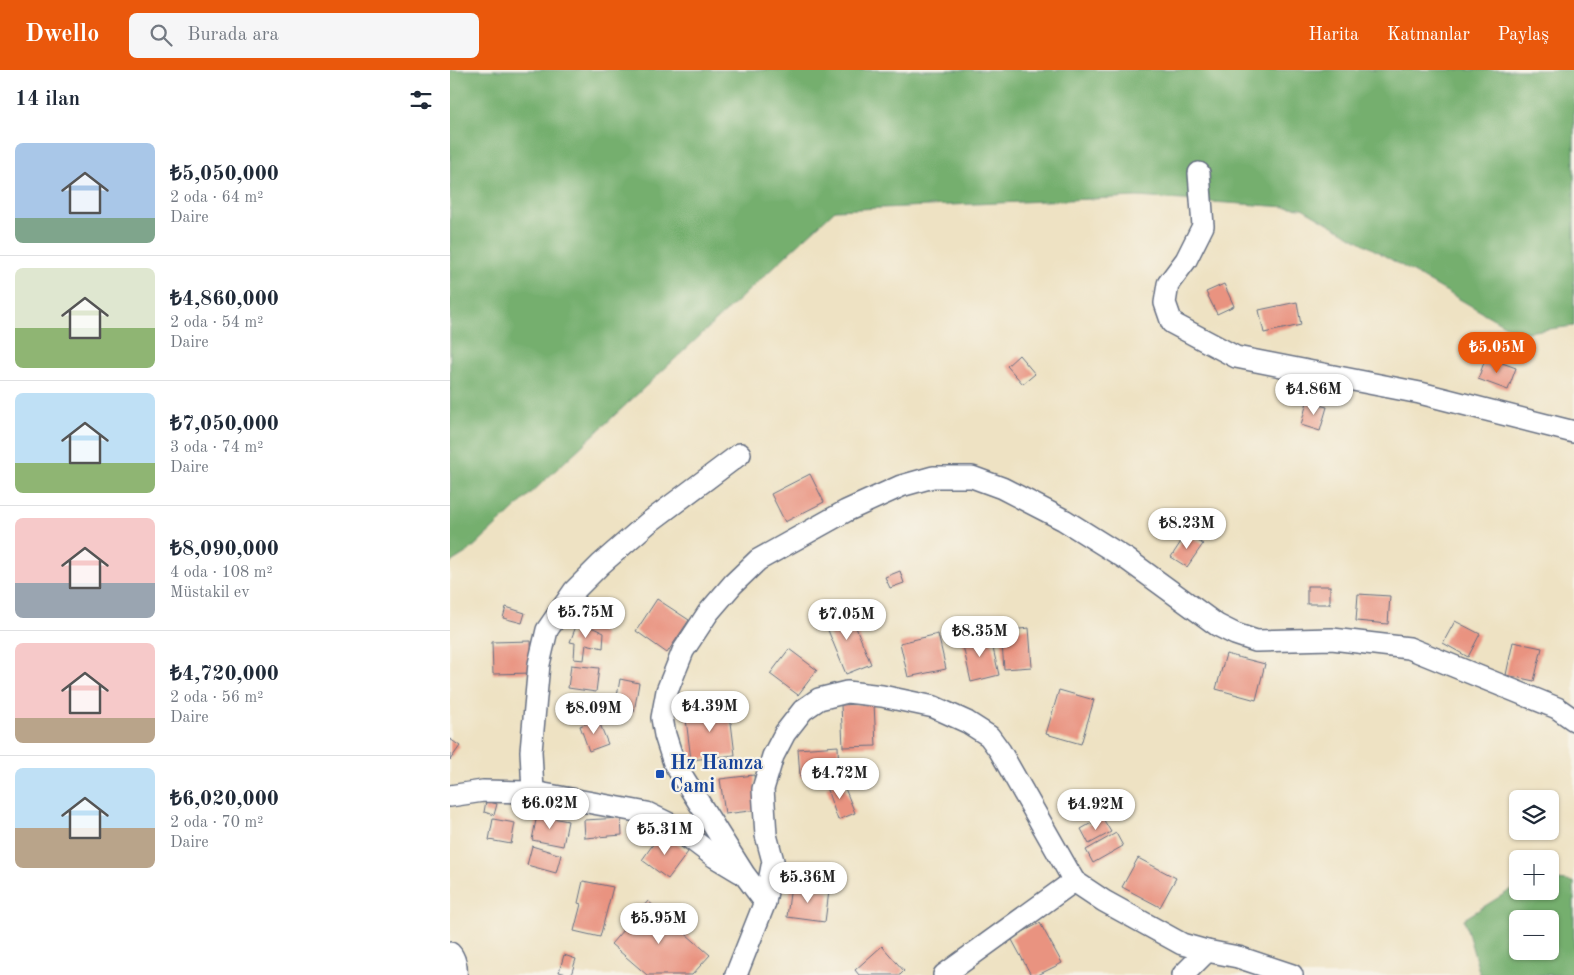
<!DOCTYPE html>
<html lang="tr">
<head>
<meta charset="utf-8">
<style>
  body { margin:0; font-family:"Old Standard TT",serif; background:#f6f6f7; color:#1f2937; height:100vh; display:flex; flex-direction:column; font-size:19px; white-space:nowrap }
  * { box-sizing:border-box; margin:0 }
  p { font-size:16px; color:#747a83 }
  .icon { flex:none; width:28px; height:28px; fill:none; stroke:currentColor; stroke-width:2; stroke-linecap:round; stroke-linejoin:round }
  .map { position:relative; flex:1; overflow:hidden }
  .details { display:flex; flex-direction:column; background:#fff; width:450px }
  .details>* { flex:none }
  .buttons { position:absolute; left:1059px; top:720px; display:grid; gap:10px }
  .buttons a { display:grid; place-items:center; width:50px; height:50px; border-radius:8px; background:#fff; box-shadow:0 1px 4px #0004; font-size:25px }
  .price { position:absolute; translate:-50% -42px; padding:0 11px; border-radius:18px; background:#fff; color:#222; font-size:16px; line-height:32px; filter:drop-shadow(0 1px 2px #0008) }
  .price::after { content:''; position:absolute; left:50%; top:30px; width:15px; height:11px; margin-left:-8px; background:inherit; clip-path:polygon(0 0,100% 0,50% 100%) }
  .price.current { background:#ea580c; color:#fff }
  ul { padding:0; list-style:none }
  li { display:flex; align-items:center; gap:15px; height:125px; padding:0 15px }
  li+li { border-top:1px solid #e0e1e3 }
  li span { display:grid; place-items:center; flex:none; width:140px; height:100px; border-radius:8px; color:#555 }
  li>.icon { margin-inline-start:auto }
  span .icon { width:60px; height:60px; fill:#fffc; stroke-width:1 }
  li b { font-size:21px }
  h2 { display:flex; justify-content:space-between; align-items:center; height:60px; padding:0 15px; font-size:21px }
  header { display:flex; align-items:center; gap:30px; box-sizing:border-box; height:70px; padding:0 25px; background:#ea580c; color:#fff }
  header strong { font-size:24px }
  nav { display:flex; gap:28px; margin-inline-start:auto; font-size:18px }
  .search { width:350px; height:45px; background:#f6f6f7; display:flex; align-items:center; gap:12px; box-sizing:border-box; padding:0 18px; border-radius:8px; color:#747a83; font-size:19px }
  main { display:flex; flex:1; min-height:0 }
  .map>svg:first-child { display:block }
</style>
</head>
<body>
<header>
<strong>Dwello</strong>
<div class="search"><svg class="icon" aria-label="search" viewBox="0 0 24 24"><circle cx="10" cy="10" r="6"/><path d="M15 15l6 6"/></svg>Burada ara</div>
<nav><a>Harita</a><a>Katmanlar</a><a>Paylaş</a></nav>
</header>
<main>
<section class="details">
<h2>14 ilan<svg class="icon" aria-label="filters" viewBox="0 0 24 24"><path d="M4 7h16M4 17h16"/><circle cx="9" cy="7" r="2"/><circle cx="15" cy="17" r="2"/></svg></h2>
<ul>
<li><span style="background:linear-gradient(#a9c7e8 75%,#7fa58c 0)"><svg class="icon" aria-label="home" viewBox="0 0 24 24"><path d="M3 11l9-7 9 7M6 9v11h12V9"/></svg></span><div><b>₺5,050,000</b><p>2 oda · 64 m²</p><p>Daire</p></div></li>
<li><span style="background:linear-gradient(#dfe7d0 60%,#8fb573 0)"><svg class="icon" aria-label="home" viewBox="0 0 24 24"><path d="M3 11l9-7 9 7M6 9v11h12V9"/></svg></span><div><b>₺4,860,000</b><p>2 oda · 54 m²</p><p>Daire</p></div></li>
<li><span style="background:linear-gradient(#bfe0f5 70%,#8fb573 0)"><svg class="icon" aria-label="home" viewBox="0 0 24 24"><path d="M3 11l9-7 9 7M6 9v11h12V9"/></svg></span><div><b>₺7,050,000</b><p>3 oda · 74 m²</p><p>Daire</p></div></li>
<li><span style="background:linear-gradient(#f6c9c9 65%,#9aa5b1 0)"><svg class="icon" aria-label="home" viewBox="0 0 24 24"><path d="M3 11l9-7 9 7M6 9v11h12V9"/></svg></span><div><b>₺8,090,000</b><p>4 oda · 108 m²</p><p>Müstakil ev</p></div></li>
<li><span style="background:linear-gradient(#f6c9c9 75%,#b9a48a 0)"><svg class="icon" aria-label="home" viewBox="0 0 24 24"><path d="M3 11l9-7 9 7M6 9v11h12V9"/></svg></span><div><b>₺4,720,000</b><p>2 oda · 56 m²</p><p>Daire</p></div></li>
<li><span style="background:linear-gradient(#bfe0f5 60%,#b9a48a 0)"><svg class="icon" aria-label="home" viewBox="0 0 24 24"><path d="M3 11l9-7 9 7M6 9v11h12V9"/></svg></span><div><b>₺6,020,000</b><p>2 oda · 70 m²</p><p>Daire</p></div></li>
</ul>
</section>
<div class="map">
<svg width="1124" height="905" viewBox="0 0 1124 905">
  <rect width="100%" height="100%" fill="#f7f3e8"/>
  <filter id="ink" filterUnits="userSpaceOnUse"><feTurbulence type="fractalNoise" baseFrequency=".02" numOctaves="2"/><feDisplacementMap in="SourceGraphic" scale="10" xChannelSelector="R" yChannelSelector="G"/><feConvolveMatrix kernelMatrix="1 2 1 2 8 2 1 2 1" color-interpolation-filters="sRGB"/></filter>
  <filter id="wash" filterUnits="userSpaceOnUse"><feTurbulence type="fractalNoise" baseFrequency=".0096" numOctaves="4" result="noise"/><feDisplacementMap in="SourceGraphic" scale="20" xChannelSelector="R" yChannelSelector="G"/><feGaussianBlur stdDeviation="1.12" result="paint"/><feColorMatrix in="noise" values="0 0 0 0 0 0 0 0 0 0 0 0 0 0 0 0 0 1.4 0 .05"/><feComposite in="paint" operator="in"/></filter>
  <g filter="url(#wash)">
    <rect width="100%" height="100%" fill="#eee2c3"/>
    <g fill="#75af6e" stroke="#486f66" fill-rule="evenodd">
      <polygon points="0,0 1124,0 1124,256 1068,263 852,138 687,127 385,140 19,481 0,493"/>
      <path d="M 1100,809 L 1124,812 L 1124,905 L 1030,905 L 1014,849 L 1067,816 L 1068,821 L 1100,821 ZM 1068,849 L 1100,849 L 1100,881 L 1068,881 Z"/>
    </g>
    <g id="blocks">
      <g fill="#e99380">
        <polygon points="774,214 784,236 767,244 756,222"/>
        <polygon points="847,232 851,255 814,263 809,240"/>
        <polygon points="569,285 585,304 573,314 557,296"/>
        <polygon points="1036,287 1066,298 1058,320 1028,309"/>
        <polygon points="857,332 877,337 870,361 851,355"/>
        <polygon points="360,404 374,432 335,452 321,424"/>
        <polygon points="736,464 753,474 737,497 721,487"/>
        <polygon points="450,501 454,513 440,518 435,507"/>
        <rect x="857" y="516" width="23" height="18"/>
        <polygon points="908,524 940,526 938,554 906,551"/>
        <polygon points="207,529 239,550 217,583 186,561"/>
        <polygon points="56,537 75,543 72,553 53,548"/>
        <polygon points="398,538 421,594 396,604 373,548"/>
        <polygon points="128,551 154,563 153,578 136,574 134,590 124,589 125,573 120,572"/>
        <polygon points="1005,551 1030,564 1018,587 993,573"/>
        <polygon points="579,558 582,597 554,599 551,561"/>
        <polygon points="488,564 496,599 458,607 450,573"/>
        <polygon points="540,565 549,605 521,612 512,571"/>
        <polygon points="81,571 82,603 43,604 42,572"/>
        <polygon points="1063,572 1092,578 1084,611 1056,605"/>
        <polygon points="339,579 367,600 348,625 320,604"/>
        <polygon points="776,584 815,594 806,630 766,619"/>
        <polygon points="121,595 149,598 146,622 118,618"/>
        <polygon points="170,609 189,613 184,642 165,638"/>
        <polygon points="609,620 644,630 631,674 596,664"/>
        <polygon points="424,633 426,676 393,677 391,635"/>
        <polygon points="279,636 285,685 241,690 235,641"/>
        <polygon points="148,649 158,674 139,681 130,656"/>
        <polygon points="0,669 10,676 0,690"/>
        <polygon points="388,676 389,704 350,707 348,679"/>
        <polygon points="304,705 308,740 275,744 270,709"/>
        <polygon points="392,711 405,743 388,750 376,717"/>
        <polygon points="36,731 47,734 44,745 34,742"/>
        <polygon points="87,745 118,751 113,776 82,770"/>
        <polygon points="652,747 661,762 639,774 631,759"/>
        <polygon points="171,748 172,765 135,768 134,750"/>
        <polygon points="43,749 65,753 61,774 39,770"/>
        <polygon points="211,763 238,782 218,809 192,790"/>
        <polygon points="666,763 673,776 643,793 636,780"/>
        <polygon points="82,776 111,785 106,803 77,795"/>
        <polygon points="688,788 726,808 710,837 672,817"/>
        <polygon points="133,811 163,817 150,867 124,861 131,834 128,833"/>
        <polygon points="341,815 379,821 375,852 337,847"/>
        <polygon points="198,831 260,885 242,905 197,905 161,874"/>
        <polygon points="590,853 612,893 588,905 581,905 561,868"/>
        <polygon points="432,876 454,901 450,905 409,905 405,900"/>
        <polygon points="114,885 126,889 121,905 109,902"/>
      </g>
    </g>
  </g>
  <g filter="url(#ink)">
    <use href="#blocks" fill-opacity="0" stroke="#656e81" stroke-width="1"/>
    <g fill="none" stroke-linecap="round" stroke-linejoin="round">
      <g stroke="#656e81" stroke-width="24">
        <g id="minor">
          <polyline points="749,103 753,156 736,190 718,214 715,233 722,253 786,287 970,323 1124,362"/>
          <polyline points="83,722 81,681 89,594 97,560 124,521 151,494 198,453 290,384"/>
          <polyline points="0,726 33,721 83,722 197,743 224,756 265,787 290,802"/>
          <polyline points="315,832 294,804 224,693 215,665 212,648 217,621 233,581 258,543 283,514 308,490 396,441 451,416 483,407 522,407 552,418 614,450 678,490 767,555 785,564 806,571 882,569 959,578 1107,638 1124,650"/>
          <path d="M 0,883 C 5,888 7,898 6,905"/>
          <polyline points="286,905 315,832 323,791 316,765 313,719 323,686 335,663 353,640 369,629 397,622 432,626 484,637 517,652 539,666 550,681 624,811 654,831 732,874 757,881 788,887 842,905"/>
          <polyline points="494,905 624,811"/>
          <polyline points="733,905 757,881"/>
        </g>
      </g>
      <use href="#minor" stroke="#fff" stroke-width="21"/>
    </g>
  </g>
  <rect fill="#1a4fb4" stroke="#f7f3e8" stroke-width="2" x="205" y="699" width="10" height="10" rx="2.5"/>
  <g text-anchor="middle" stroke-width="4.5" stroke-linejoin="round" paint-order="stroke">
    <g font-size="20" font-weight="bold" fill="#164399" stroke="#f7f3e8" text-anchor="start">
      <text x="220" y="699">Hz Hamza<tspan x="220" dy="23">Cami</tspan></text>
    </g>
  </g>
</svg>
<div class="buttons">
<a><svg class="icon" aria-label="layers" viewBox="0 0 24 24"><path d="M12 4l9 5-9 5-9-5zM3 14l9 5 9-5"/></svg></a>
<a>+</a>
<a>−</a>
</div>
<b class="price current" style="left:1047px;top:304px">₺5.05M</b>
<b class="price" style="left:864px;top:346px">₺4.86M</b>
<b class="price" style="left:737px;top:480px">₺8.23M</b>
<b class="price" style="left:136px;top:569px">₺5.75M</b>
<b class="price" style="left:397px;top:571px">₺7.05M</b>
<b class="price" style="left:530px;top:588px">₺8.35M</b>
<b class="price" style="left:260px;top:663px">₺4.39M</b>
<b class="price" style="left:144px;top:665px">₺8.09M</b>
<b class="price" style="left:390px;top:730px">₺4.72M</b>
<b class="price" style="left:100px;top:760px">₺6.02M</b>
<b class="price" style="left:646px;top:761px">₺4.92M</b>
<b class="price" style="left:215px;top:786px">₺5.31M</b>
<b class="price" style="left:358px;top:834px">₺5.36M</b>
<b class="price" style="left:209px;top:875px">₺5.95M</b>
</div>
</main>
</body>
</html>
